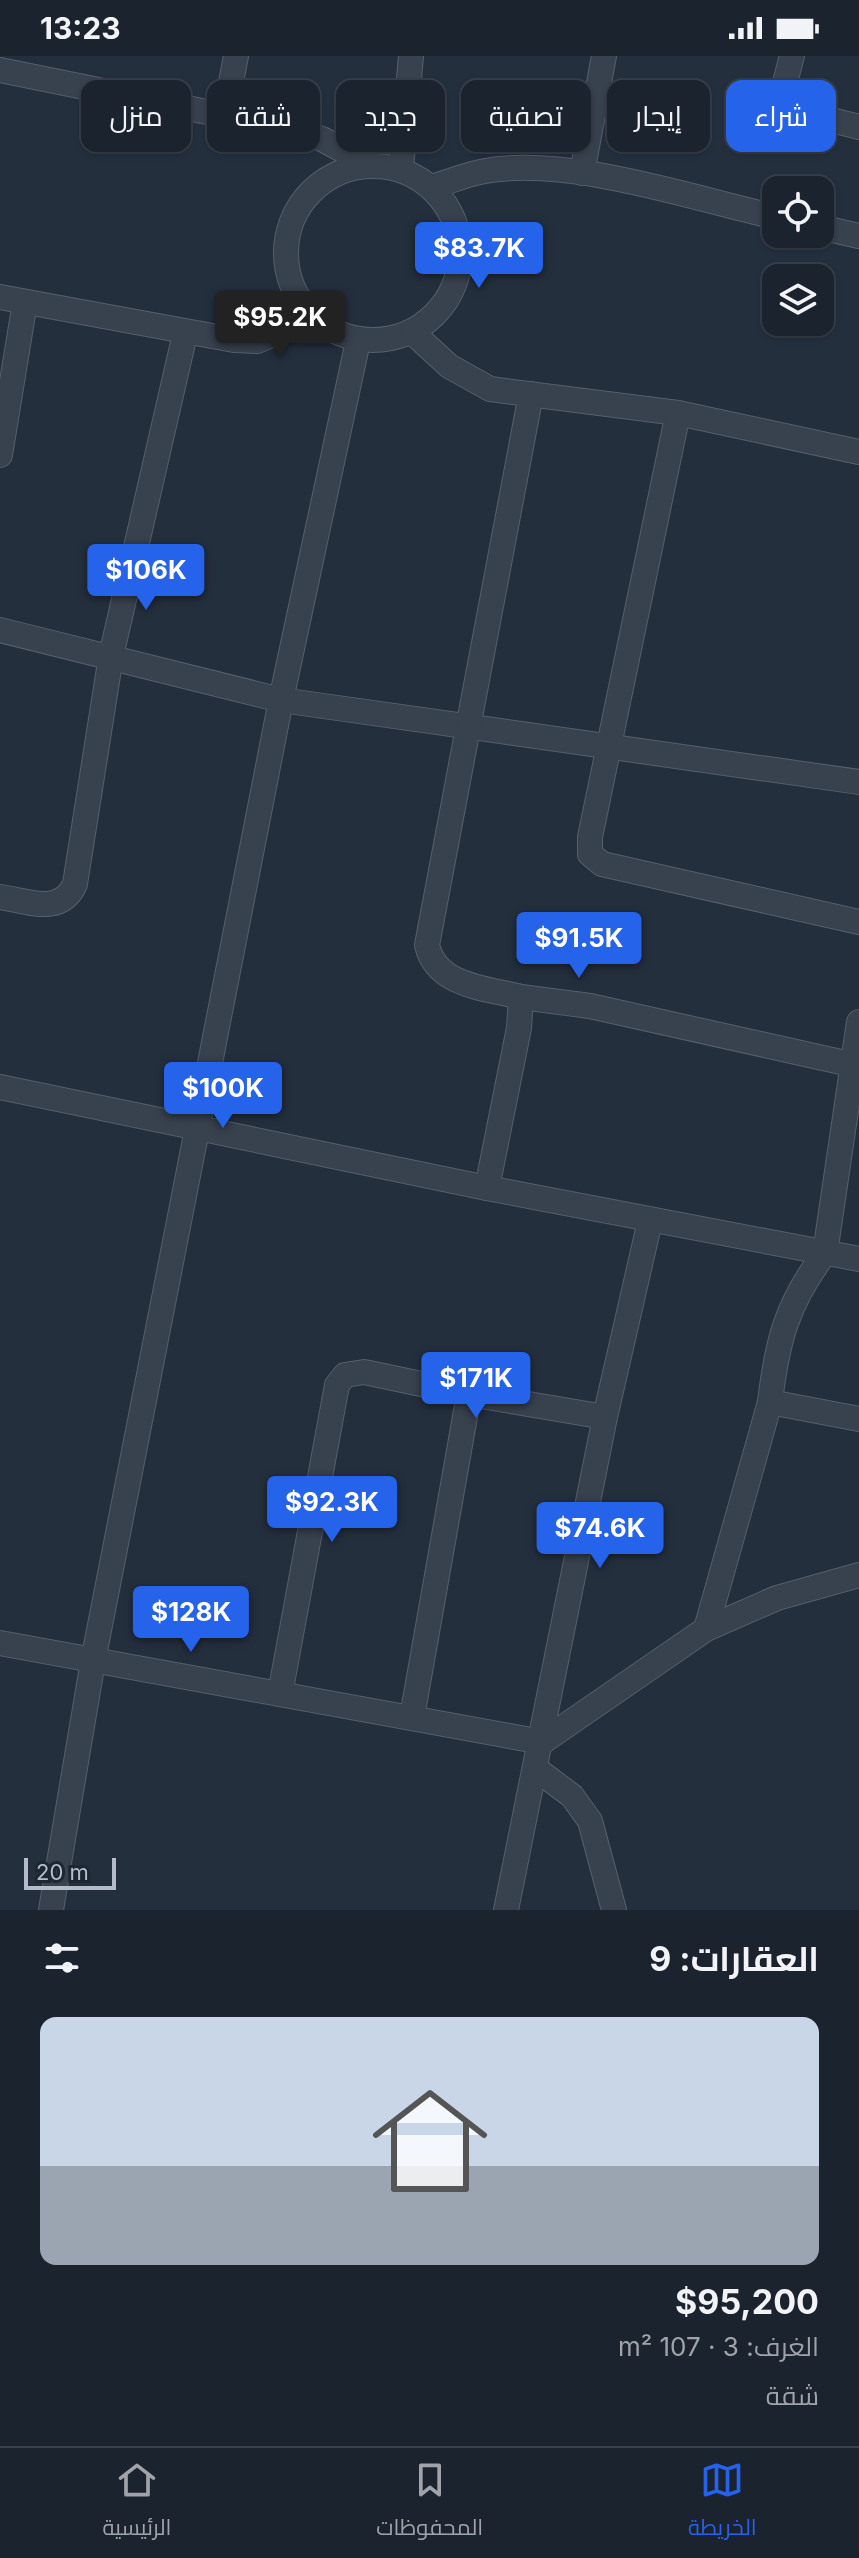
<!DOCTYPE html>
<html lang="ar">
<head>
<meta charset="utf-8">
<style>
  body { margin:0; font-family:Inter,Cairo,sans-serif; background:#242b36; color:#f1f3f6; direction:rtl; height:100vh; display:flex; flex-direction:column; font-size:30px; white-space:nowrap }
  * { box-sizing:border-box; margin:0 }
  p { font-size:26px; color:#a0a4aa }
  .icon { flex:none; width:44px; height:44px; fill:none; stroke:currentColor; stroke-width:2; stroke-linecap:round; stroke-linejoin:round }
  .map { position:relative; height:1854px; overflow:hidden; direction:ltr }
  .panel { display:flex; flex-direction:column; background:#1b232e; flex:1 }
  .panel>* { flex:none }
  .guide { position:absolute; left:24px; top:24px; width:812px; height:72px; direction:rtl; display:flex; gap:16px }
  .controls { position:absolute; left:762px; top:120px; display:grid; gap:16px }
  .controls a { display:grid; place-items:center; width:72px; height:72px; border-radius:16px; background:#1b232e; box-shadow:0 2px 6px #0004,0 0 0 2px #39404a; font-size:40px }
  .scale { position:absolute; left:24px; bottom:20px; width:92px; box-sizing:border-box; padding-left:8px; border:4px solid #b4bcc9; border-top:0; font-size:22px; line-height:28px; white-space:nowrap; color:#b4bcc9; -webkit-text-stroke:6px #1d2633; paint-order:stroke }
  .price { position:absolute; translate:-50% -68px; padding:0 18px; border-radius:8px; background:#2563eb; color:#fff; font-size:26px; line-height:52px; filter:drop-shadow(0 2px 4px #0008) }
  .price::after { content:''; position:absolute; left:50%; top:48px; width:24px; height:18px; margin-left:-12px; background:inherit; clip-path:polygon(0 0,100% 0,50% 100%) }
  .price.selected { background:#222; color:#fff }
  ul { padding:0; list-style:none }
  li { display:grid; align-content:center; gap:16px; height:424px; padding:0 40px }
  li+li { border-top:2px solid #39404a }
  li span { display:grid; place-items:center; height:248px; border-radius:16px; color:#555 }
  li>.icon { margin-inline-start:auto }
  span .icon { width:144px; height:144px; fill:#fffc; stroke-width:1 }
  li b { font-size:34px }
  h2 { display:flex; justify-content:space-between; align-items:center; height:96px; padding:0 40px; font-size:34px }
  .tag { padding:0 28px; border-radius:16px; background:#1b232e; box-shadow:0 2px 6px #0004,0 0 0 2px #39404a; font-size:28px; line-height:72px }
  .tag.selected { background:#2563eb; color:#fff }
  .status { display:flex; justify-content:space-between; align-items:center; height:56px; padding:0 40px; background:#1b232e; direction:ltr }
  .status svg { height:22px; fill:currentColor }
  .tab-bar { display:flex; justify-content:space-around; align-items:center; height:112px; border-top:2px solid #39404a; background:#1b232e; font-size:22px; color:#a0a4aa }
  .tab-bar a { display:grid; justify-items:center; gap:4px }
  .tab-bar .selected { color:#2563eb }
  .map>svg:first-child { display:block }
</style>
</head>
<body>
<div class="status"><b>13:23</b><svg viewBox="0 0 49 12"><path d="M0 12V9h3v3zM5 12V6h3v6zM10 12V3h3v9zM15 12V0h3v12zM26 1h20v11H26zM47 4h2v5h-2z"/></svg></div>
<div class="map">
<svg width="859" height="1854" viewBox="0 0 859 1854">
  <rect width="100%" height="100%" fill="#242f3e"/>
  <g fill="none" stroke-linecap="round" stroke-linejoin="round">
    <g stroke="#565f6c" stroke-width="26">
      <g id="minor">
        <path d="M 792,0 L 784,30 C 793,60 832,63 859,71"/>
        <polyline points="0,14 295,74 322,83 368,108"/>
        <polyline points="225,57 236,0"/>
        <circle cx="373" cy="197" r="87"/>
        <polyline points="401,113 411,0"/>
        <polyline points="582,117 604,0"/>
        <path d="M 431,131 C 449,126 467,118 485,115 C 569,100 692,142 776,161"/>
        <polyline points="820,171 859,180"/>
        <polyline points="0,241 234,284 257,285 314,262"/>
        <polyline points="412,276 449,310 490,333 678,357 859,396"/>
        <polyline points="678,357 590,781 590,798 602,808 859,866"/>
        <polyline points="0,399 25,246"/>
        <polyline points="0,574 281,644 859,726"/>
        <path d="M 0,841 C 28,845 61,860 75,828 L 111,600 L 185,278"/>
        <path d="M 521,941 C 485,932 436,930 427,889 L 531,338"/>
        <path d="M 859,966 L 825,1197 C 787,1247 777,1285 770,1346 L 859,1363"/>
        <polyline points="0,1031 487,1132 859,1203"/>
        <polyline points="487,1132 519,972 521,941 590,950 859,1010"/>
        <polyline points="706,1573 770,1346"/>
        <polyline points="0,1587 542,1686 706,1573 777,1542 859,1519"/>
        <polyline points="280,1638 337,1329 345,1319 364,1316 469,1338 605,1361"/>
        <polyline points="412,1661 469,1338"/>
        <polyline points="536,1713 572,1740 590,1765 614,1854"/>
        <polyline points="51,1854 93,1605 281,644 358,285"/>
        <polyline points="506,1854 605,1361 650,1165"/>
      </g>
    </g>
    <use href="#minor" stroke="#38414e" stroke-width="24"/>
  </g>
</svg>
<div class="controls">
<a><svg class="icon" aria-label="locate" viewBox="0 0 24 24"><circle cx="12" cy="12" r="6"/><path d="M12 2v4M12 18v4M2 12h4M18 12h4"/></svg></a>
<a><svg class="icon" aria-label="layers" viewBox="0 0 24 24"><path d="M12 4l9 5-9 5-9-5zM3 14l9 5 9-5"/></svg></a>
</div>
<div class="scale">20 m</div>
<b class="price" style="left:479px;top:234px">$83.7K</b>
<b class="price selected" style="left:280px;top:303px">$95.2K</b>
<b class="price" style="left:146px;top:556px">$106K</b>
<b class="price" style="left:579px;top:924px">$91.5K</b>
<b class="price" style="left:223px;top:1074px">$100K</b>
<b class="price" style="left:476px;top:1364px">$171K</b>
<b class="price" style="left:332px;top:1488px">$92.3K</b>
<b class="price" style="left:600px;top:1514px">$74.6K</b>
<b class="price" style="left:191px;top:1598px">$128K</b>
<div class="guide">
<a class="tag selected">شراء</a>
<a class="tag">إيجار</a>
<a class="tag">تصفية</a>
<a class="tag">جديد</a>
<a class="tag">شقة</a>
<a class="tag">منزل</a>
</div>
</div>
<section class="panel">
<h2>العقارات: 9<svg class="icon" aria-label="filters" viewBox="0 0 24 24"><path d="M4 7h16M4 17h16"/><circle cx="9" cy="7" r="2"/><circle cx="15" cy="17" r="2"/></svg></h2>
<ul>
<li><span style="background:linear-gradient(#c9d6e8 60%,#9aa5b1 0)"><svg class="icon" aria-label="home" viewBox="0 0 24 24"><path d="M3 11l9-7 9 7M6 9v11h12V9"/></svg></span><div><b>$95,200</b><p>الغرف: 3 · 107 m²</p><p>شقة</p></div></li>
</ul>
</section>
<nav class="tab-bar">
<a class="selected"><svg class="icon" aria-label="map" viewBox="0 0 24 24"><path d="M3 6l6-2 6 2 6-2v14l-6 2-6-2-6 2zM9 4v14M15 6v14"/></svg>الخريطة</a>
<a><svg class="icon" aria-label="saved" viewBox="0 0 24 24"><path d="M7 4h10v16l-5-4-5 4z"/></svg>المحفوظات</a>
<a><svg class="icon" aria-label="home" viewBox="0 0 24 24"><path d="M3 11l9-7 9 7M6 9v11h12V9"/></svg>الرئيسية</a>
</nav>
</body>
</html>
